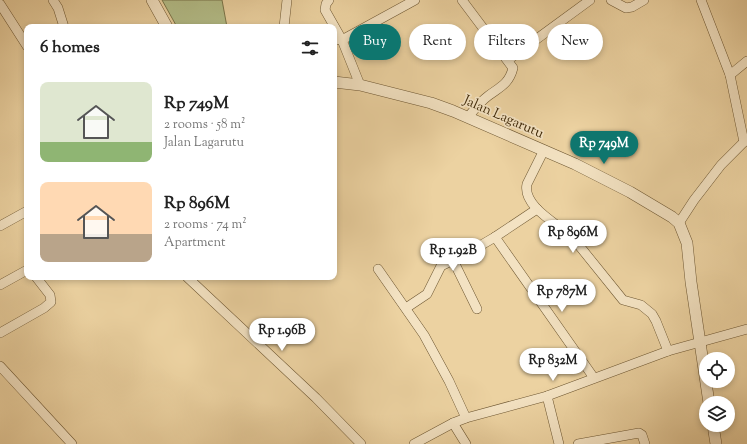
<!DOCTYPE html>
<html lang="en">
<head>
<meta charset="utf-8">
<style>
  body { margin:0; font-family:"Sorts Mill Goudy",serif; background:#f2f2f2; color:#222; height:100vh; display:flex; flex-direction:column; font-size:15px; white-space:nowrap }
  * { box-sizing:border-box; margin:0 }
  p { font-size:13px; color:#767676 }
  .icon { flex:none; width:22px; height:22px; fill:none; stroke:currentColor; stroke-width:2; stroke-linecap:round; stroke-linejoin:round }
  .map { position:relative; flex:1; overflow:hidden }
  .side { position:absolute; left:24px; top:24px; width:313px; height:256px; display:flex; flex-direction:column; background:#fff; border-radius:8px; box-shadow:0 2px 6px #0003 }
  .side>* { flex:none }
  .banner { position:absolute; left:349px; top:24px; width:338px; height:36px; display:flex; gap:8px }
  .controls { position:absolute; left:699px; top:352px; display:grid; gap:8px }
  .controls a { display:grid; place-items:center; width:36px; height:36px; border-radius:50%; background:#fff; box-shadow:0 2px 6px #0003; font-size:20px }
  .price { position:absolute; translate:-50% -34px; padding:0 9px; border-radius:14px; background:#fff; color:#222; font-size:13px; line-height:26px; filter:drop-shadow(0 1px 2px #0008) }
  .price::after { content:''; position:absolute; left:50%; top:24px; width:12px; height:9px; margin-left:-6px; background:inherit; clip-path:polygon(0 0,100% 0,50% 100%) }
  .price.active { background:#0f766e; color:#fff }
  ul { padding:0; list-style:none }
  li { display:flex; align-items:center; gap:12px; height:100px; padding:0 16px }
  li span { display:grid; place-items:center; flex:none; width:112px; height:80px; border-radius:8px; color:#555 }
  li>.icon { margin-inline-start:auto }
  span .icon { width:48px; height:48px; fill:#fffc; stroke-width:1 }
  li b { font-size:17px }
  h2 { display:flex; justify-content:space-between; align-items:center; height:48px; padding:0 16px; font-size:17px }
  .pill { padding:0 14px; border-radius:18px; background:#fff; box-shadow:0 2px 6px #0003; font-size:14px; line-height:36px }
  .pill.active { background:#0f766e; color:#fff }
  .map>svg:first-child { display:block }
</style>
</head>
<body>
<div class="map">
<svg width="747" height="444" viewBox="0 0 747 444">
  <rect width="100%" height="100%" fill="#ecd2a1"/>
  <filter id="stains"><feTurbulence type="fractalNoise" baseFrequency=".005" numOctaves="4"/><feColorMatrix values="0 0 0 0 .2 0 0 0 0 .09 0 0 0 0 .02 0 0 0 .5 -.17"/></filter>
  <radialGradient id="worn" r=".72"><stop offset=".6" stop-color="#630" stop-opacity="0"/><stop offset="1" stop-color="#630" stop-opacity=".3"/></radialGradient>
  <polygon fill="#b3bd88" stroke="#7b754a" points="162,0 222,0 227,27 177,27"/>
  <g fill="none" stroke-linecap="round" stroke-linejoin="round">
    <g stroke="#6d5631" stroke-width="10">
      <g id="minor">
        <polyline points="53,0 58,8 64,27"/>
        <polyline points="329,0 326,4 325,10 342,40 360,85"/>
        <path d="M 462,0 L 513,68 C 509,84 500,87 488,96 C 480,102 474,110 468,117"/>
        <polyline points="611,0 626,8 632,7 644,0"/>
        <polyline points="701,0 730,75 744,142"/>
        <polyline points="0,4 27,46"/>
        <polyline points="284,27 287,0"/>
        <polyline points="334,39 342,40 415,0"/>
        <polyline points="508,60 590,0"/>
        <polyline points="730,75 747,61"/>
        <path d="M 544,150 L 527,184 C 522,207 560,225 573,238 L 623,300 L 641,305 L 652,314 L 656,321 L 668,351"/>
        <polyline points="679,223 694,200 721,165 744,142"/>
        <polyline points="0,226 27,211"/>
        <polyline points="495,237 537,209"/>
        <polyline points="453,260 477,309"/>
        <polyline points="378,269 424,335 449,381 466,418"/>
        <polyline points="187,277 316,398 361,444"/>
        <polyline points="0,285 27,270"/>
        <polyline points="406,308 427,294 441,266 466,254 495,237 594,378"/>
        <polyline points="0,333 44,308 51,302 50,295 36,277"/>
        <polyline points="0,366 72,444"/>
        <polyline points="547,396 559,444"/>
        <polyline points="453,423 466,444"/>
        <polyline points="414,444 453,423 466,418 547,396 668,351 747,329"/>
        <polyline points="578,444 639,433 642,435 645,444"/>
      </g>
    </g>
    <g stroke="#6d5631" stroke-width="12">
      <g id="tertiary">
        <polyline points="152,0 167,27"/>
        <polyline points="334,82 360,85 431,103 453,111 575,164 630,192 672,217 679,223 687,243 691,282 709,403"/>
        <polyline points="713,425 716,444"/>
      </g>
    </g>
    <use href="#minor" stroke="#f3e2c2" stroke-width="9"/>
    <use href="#tertiary" stroke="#f3e2c2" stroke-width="11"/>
  </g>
  <g text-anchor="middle" stroke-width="3.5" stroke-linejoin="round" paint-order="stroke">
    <g font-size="14" fill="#432d0c" stroke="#f3e2c2">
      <text transform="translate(504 116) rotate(24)" y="5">Jalan Lagarutu</text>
    </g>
  </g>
  <rect width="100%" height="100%" filter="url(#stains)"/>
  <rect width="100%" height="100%" fill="url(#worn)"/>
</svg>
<div class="controls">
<a><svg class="icon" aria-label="locate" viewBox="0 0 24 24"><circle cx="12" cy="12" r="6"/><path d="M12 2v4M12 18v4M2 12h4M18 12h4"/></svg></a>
<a><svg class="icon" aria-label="layers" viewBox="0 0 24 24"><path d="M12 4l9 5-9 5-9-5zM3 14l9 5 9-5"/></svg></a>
</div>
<b class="price active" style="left:604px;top:165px">Rp 749M</b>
<b class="price" style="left:573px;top:254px">Rp 896M</b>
<b class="price" style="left:453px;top:272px">Rp 1.92B</b>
<b class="price" style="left:562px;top:313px">Rp 787M</b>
<b class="price" style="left:282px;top:352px">Rp 1.96B</b>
<b class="price" style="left:553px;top:382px">Rp 832M</b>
<div class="banner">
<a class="pill active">Buy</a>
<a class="pill">Rent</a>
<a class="pill">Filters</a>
<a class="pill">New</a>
</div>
<section class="side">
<h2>6 homes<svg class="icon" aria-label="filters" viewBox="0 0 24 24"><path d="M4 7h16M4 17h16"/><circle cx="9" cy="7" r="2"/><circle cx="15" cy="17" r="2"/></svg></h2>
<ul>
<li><span style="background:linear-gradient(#dfe7d0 75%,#8fb573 0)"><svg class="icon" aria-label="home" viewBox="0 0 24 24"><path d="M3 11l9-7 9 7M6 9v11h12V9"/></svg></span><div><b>Rp 749M</b><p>2 rooms · 58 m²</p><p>Jalan Lagarutu</p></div></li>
<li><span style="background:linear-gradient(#ffd9b3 65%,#b9a48a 0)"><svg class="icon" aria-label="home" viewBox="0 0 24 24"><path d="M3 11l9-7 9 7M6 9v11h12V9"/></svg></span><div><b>Rp 896M</b><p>2 rooms · 74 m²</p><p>Apartment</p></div></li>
</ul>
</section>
</div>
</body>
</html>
